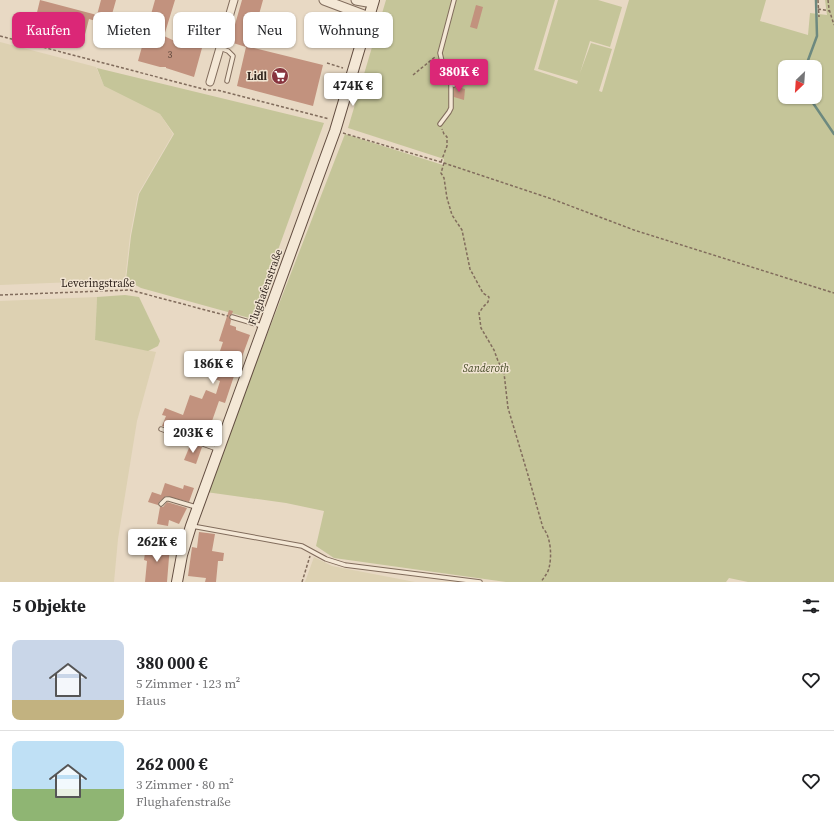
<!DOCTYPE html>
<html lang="de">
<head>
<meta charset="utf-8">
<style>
  body { margin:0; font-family:"Source Serif 4",serif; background:#f2f2f2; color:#202124; height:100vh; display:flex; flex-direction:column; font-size:15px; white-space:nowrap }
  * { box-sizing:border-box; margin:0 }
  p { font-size:13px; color:#757577 }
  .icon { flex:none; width:22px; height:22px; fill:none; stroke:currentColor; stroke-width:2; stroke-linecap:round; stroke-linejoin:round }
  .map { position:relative; height:582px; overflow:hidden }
  .drawer { display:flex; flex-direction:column; background:#fff; flex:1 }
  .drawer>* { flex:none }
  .top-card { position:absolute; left:12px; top:12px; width:400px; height:36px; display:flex; gap:8px }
  .needle { width:26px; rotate:205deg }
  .tools { position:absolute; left:778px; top:60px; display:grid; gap:8px }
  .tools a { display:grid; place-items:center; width:44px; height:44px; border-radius:8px; background:#fff; box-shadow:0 1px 3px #0004; font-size:20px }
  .price { position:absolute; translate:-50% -34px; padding:0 9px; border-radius:4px; background:#fff; color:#222; font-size:13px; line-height:26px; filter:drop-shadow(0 1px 2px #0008) }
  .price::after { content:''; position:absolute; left:50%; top:24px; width:12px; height:9px; margin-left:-6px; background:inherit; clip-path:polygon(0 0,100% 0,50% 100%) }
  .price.active { background:#db2777; color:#fff }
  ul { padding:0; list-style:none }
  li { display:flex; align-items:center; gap:12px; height:100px; padding:0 12px }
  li+li { border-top:1px solid #e0e0e0 }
  li span { display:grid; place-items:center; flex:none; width:112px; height:80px; border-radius:8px; color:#555 }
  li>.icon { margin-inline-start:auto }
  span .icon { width:48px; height:48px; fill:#fffc; stroke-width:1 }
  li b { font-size:17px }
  h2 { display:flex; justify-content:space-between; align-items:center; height:48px; padding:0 12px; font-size:17px }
  .chip { padding:0 14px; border-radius:8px; background:#fff; box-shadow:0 1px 3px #0004; font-size:14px; line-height:36px }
  .chip.active { background:#db2777; color:#fff }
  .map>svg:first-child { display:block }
</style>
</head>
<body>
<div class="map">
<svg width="834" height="582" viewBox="0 0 834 582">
  <rect width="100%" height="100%" fill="#e8d9c4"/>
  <g fill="#ddd1b2">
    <polygon points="0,42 96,67 104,86 160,114 173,134 138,194 130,236 125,280 0,285"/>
    <polygon points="97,297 95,340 156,352 137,421 118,539 114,582 0,582 0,301"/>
    <polygon points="314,557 332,566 415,582 305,582"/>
  </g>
  <g fill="#c5c599" fill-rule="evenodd">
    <path d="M 386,0 L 555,0 L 534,70 L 577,84 L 578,81 L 538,69 L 558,0 L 598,0 L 622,7 L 610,47 L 590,41 L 580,73 L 591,43 L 612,49 L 599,91 L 602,92 L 629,0 L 766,0 L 760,21 L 808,35 L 810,13 L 827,15 L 825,0 L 834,0 L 834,582 L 748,582 L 729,578 L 726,582 L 506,582 L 334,558 L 316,546 L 324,511 L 286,503 L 206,492 L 345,134 L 443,165 L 444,159 L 348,128 ZM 785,67 L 815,67 L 815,97 L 785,97 Z"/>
    <polygon points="97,68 324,123 253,319 141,288 126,280 131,236 139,194 174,134 160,114 104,86"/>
    <polygon points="125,295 139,297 160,341 158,346 148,351 95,340 97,297"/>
  </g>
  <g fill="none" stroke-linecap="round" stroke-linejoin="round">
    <g stroke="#6d897f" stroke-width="2.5">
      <polyline points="807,67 807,63 817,36 816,0"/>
      <polyline points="811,97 813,103 834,134"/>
    </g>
  </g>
  <g fill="#c2927e">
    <polygon points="40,0 97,15 101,0 116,0 109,25 89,19 83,42 78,40 76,47 64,44 65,40 63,37 33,29"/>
    <polygon points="155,0 175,0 164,36 179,43 180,42 191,46 202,48 194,77 166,68 166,67 160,67 138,61"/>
    <polygon points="242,0 263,0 250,47 323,65 313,106 237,86 246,47 230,42"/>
    <polygon points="476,5 483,7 477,29 470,27"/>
    <polygon points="457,87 465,89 464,100 454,97 454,88"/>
    <polygon points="229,310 233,311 232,314 229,316 231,320 230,325 236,327 236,330 250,335 239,365 238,364 225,403 219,401 205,441 193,437 195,432 170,423 169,428 162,426 166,416 162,415 165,408 183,415 190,395 202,399 206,390 216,394 220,381 215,379 217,374 215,373 218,364 216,363 223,342 219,341"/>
    <polygon points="191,443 202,447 196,464 184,460"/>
    <polygon points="165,483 183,489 184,485 194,488 189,502 166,496 159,502 158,505 148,502 152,492 161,495"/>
    <polygon points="167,502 187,508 179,524 169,520 168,526 157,524 160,507 163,507"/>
    <polygon points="199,532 215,534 212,551 224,553 223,561 218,561 216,582 205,582 206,578 188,576 192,547 197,548"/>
    <polygon points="153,540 161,540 161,544 170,545 167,582 145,582 147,561 144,560 145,553 148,554 149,548 152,549"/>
  </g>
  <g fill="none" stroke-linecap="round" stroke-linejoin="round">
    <g stroke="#816c5c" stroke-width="5.5">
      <g id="service">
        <polyline points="454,0 440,53 444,70 454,85"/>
        <polyline points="30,33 62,41"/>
        <polyline points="220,48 228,51 233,56 227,81"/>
        <polyline points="440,124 449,112 451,108 451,83"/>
        <polyline points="232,317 262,326"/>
        <polyline points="161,429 217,449"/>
        <polyline points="161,504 166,499 169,499 196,507"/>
        <polyline points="192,526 302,546 326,559 345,565 480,582"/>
      </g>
    </g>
    <g stroke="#816c5c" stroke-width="9">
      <polyline id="minor" points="210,82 234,0"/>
    </g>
    <g stroke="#816c5c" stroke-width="11">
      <g id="tertiary">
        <polyline points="324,0 369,17"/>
        <polyline points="356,0 373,3"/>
      </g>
    </g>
    <g stroke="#624d40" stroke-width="12">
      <polyline id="secondary" points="177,582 182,555 191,526 335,131 374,0"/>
    </g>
    <g stroke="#816c5c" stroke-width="1.5" stroke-dasharray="3 2" stroke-linecap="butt">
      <polyline points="818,0 819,17"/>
      <polyline points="828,0 829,9 834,25"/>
      <polyline points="818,9 830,11"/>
      <polyline points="0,36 207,90 217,90 329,119"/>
      <polyline points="327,63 343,68"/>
      <polyline points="413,75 435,57"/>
      <polyline points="343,133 444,163 552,199 634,230 834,293"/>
      <polyline points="441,162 447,146 447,137 444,134 442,129"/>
      <path d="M 444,163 L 441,173 L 444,178 L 447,198 L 452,215 L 462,230 L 470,269 L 483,293 L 489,297 L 488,302 L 483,307 L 479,313 L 481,328 L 494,350 L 498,361 L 504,373 L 508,408 L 528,475 L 543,528 C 551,537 552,556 549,568 C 548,573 544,577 541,582"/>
      <polyline points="0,295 130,290 228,316"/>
      <polyline points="302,582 310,556"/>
    </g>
    <use href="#service" stroke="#f4e8d6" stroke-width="3.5"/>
    <use href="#minor" stroke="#f4e8d6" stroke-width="7"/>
    <use href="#tertiary" stroke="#f4e8d6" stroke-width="9"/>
    <use href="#secondary" stroke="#f4e8d6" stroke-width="10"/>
  </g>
  <defs>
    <g id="supermarket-disc" transform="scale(0.9)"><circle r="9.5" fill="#88343e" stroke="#f1e4d2"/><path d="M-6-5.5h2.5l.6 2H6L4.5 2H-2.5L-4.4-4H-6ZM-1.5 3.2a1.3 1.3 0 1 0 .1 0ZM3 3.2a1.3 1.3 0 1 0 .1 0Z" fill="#fff"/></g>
  </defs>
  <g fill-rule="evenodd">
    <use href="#supermarket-disc" x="280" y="76"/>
  </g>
  <g text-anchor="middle" stroke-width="3" stroke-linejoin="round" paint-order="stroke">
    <g font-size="9" fill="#564137">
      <text x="170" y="58">3</text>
    </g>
    <g font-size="11" font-weight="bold" fill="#32261f" stroke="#f1e4d2" text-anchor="end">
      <text x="267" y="80">Lidl</text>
    </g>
    <g font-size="11" fill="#32261f" stroke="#f1e4d2">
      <text x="98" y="287">Leveringstraße</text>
      <text transform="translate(265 287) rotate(-70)" y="4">Flughafenstraße</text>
    </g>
    <g font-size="11" font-style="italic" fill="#474c28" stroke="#f1e4d2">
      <text x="486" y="372">Sanderoth</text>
    </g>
  </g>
</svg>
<div class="tools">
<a><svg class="needle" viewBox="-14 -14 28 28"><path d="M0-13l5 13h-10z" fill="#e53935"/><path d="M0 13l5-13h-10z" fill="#757577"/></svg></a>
</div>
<b class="price active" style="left:459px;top:93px">380K €</b>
<b class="price" style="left:353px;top:107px">474K €</b>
<b class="price" style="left:213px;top:385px">186K €</b>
<b class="price" style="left:193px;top:454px">203K €</b>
<b class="price" style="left:157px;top:563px">262K €</b>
<div class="top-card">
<a class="chip active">Kaufen</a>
<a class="chip">Mieten</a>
<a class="chip">Filter</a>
<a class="chip">Neu</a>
<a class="chip">Wohnung</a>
</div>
</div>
<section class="drawer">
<h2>5 Objekte<svg class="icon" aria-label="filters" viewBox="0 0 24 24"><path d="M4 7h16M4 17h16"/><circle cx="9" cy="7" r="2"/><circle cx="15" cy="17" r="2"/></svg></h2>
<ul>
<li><span style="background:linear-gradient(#c9d6e8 75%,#c2b280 0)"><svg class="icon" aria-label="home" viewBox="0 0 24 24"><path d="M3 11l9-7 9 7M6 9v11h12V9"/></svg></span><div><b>380 000 €</b><p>5 Zimmer · 123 m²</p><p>Haus</p></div><svg class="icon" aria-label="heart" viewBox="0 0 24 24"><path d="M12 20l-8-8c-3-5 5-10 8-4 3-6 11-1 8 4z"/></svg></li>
<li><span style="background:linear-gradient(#bfe0f5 60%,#8fb573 0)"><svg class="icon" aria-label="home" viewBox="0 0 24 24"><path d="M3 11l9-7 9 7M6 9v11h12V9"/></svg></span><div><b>262 000 €</b><p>3 Zimmer · 80 m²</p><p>Flughafenstraße</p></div><svg class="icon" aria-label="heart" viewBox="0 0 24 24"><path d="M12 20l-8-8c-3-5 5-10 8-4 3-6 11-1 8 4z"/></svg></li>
</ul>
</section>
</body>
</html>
